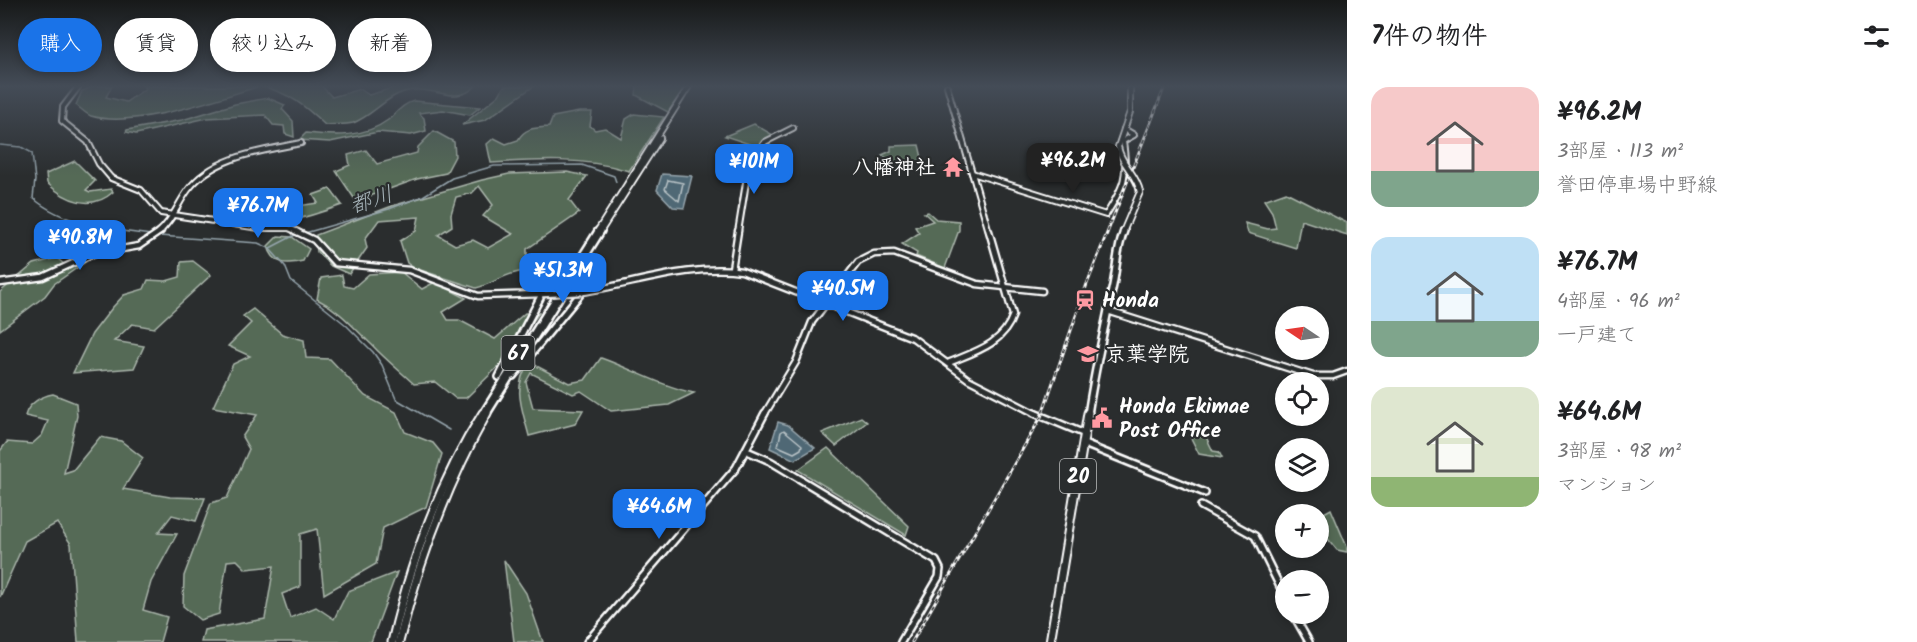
<!DOCTYPE html>
<html lang="ja">
<head>
<meta charset="utf-8">
<style>
  body { margin:0; font-family:Kalam,"Klee One",sans-serif; background:#f2f2f2; color:#202124; height:100vh; display:flex; flex-direction:column; font-size:22px; white-space:nowrap }
  * { box-sizing:border-box; margin:0 }
  p { font-size:20px; color:#757577 }
  .icon { flex:none; width:33px; height:33px; fill:none; stroke:currentColor; stroke-width:2; stroke-linecap:round; stroke-linejoin:round }
  .map { position:relative; flex:1; overflow:hidden }
  .side { display:flex; flex-direction:column; background:#fff; width:570px }
  .side>* { flex:none }
  .top-card { position:absolute; left:18px; top:18px; width:570px; height:54px; display:flex; gap:12px }
  .needle { width:39px; rotate:283deg }
  .controls { position:absolute; left:1275px; top:306px; display:grid; gap:12px }
  .controls a { display:grid; place-items:center; width:54px; height:54px; border-radius:50%; background:#fff; box-shadow:0 3px 9px #0003; font-size:30px }
  .price { position:absolute; translate:-50% -51px; padding:0 14px; border-radius:12px; background:#1a73e8; color:#fff; font-size:20px; line-height:39px; filter:drop-shadow(0 2px 3px #0008) }
  .price::after { content:''; position:absolute; left:50%; top:36px; width:18px; height:14px; margin-left:-9px; background:inherit; clip-path:polygon(0 0,100% 0,50% 100%) }
  .price.active { background:#222; color:#fff }
  ul { padding:0; list-style:none }
  li { display:flex; align-items:center; gap:18px; height:150px; padding:0 24px }
  li span { display:grid; place-items:center; flex:none; width:168px; height:120px; border-radius:18px; color:#555 }
  li>.icon { margin-inline-start:auto }
  span .icon { width:72px; height:72px; fill:#fffc; stroke-width:1 }
  li b { font-size:26px }
  h2 { display:flex; justify-content:space-between; align-items:center; height:72px; padding:0 24px; font-size:26px }
  .pill { padding:0 21px; border-radius:27px; background:#fff; box-shadow:0 3px 9px #0003; font-size:21px; line-height:54px }
  .pill.active { background:#1a73e8; color:#fff }
  main { display:flex; flex:1; min-height:0 }
  .map>svg:first-child { display:block }
</style>
</head>
<body>
<main>
<div class="map">
<svg width="1347" height="642" viewBox="0 0 1347 642">
  <rect width="100%" height="100%" fill="#2a2d2e"/>
  <filter id="ink" filterUnits="userSpaceOnUse"><feTurbulence type="fractalNoise" baseFrequency=".0167" numOctaves="2"/><feDisplacementMap in="SourceGraphic" scale="12" xChannelSelector="R" yChannelSelector="G"/><feConvolveMatrix kernelMatrix="1 2 1 2 8 2 1 2 1" color-interpolation-filters="sRGB"/></filter>
  <g filter="url(#ink)">
    <g fill="#556b57" stroke="#aab5ab" stroke-width="1.5" fill-rule="evenodd">
      <path d="M 94,86 L 112,86 L 106,97 L 126,102 L 146,88 L 143,86 L 260,86 C 215,99 135,129 91,116 C 86,114 80,108 76,105 L 82,91 Z"/>
      <path d="M 261,86 L 322,86 L 332,97 L 360,89 L 369,95 L 399,86 L 476,86 C 457,105 436,88 414,90 C 388,92 375,115 353,123 C 345,125 333,124 325,125 C 304,105 289,93 261,86 Z"/>
      <polygon points="504,86 534,86 485,120 462,125 499,95"/>
      <polygon points="686,86 668,112 636,95 637,86"/>
      <polygon points="268,98 285,105 282,109 293,121 294,137 285,134 284,126 273,125 265,115 207,118 136,134 126,132 127,130 182,120 235,104"/>
      <path d="M 414,101 L 480,107 L 470,115 L 443,110 L 419,113 L 424,118 L 426,131 L 411,135 L 378,132 L 330,142 L 299,140 L 306,133 C 334,136 364,138 388,120 C 397,113 402,104 414,101 Z"/>
      <path d="M 579,112 L 592,112 L 590,126 L 595,130 L 605,128 L 621,138 L 626,119 L 634,114 L 664,117 L 629,171 C 586,157 536,160 491,163 L 487,144 L 494,138 L 506,144 L 518,140 C 525,127 536,128 549,127 L 553,117 Z"/>
      <polygon points="754,124 773,135 758,147 725,136"/>
      <polygon points="434,131 454,142 455,156 446,173 417,179 356,201 336,171 350,165 348,155 366,150 377,164 417,153 418,147"/>
      <polygon points="919,145 923,162 912,161 897,165 882,155 891,151 891,146"/>
      <path d="M 75,161 L 95,181 L 86,190 L 90,192 L 111,189 L 113,192 C 91,212 65,200 47,183 L 46,174 Z"/>
      <path d="M 567,172 L 587,176 L 569,200 L 579,213 L 527,249 L 527,271 C 507,272 495,283 476,288 L 414,268 L 407,263 L 400,241 L 416,231 L 419,217 L 379,220 L 365,239 L 367,248 L 349,274 L 331,266 L 317,252 L 316,235 L 392,206 L 482,180 L 509,174 ZM 479,186 L 493,205 L 483,216 L 513,234 L 488,248 L 473,240 L 455,245 L 438,235 L 452,226 L 451,214 L 456,197 L 472,193 Z"/>
      <path d="M 330,189 L 342,205 C 306,218 273,228 235,224 L 233,219 L 238,215 L 318,203 L 313,195 Z"/>
      <polygon points="1286,192 1347,223 1347,235 1301,220 1296,248 1248,233 1245,223 1268,229 1276,228 1272,212 1264,200"/>
      <polygon points="928,212 936,219 959,221 959,230 945,268 916,256 917,253 902,244 919,233 915,227 933,221 924,213"/>
      <path d="M 278,236 L 292,237 L 309,249 L 303,261 C 287,265 273,265 268,246 Z"/>
      <polygon points="57,258 65,265 87,261 54,284 45,296 0,330 0,292 34,264"/>
      <polygon points="193,261 211,275 154,328 132,324 114,341 144,346 134,368 73,373 92,334 112,308 124,295 144,289 148,280 166,281 180,277 181,262"/>
      <path d="M 401,272 L 422,289 L 435,282 L 466,298 L 443,312 L 448,320 L 459,320 L 495,339 L 525,313 L 539,313 L 504,361 L 466,398 L 455,398 L 435,382 L 414,384 C 400,371 385,359 372,345 C 353,327 341,311 317,299 L 321,278 L 342,275 L 344,286 L 353,288 L 369,274 Z"/>
      <polygon points="253,309 282,334 304,340 306,358 330,359 365,396 396,412 405,432 433,443 442,454 426,507 383,528 376,564 324,594 317,529 300,534 300,587 282,594 290,618 316,607 334,619 348,591 397,572 371,642 201,642 204,630 265,619 274,566 246,569 237,560 227,561 219,614 200,620 183,606 184,576 211,503 227,498 249,449 242,437 257,415 213,407 233,364 250,356 228,346 251,323 243,316"/>
      <path d="M 601,358 C 632,369 661,386 694,393 L 669,405 L 611,411 L 581,391 L 573,394 L 531,373 L 526,382 L 533,408 L 583,410 L 575,424 L 529,436 C 522,408 512,388 529,362 L 569,383 L 585,380 Z"/>
      <path d="M 53,394 L 76,403 L 77,416 L 64,473 L 73,470 L 100,437 L 121,441 L 143,458 L 123,489 L 170,497 L 205,498 L 196,521 L 172,515 L 158,533 L 177,534 L 151,582 L 143,610 L 167,617 L 160,642 L 78,642 L 71,544 L 57,523 L 25,541 L 0,597 L 0,451 L 7,442 L 32,444 L 42,435 L 48,421 L 25,416 C 28,403 42,396 53,394 Z"/>
      <polygon points="861,417 867,422 836,446 822,433"/>
      <polygon points="1190,436 1206,437 1213,451 1219,452 1222,458 1199,454"/>
      <polygon points="828,448 909,526 906,535 798,470"/>
      <polygon points="1331,509 1347,547 1347,552 1337,550 1319,528 1322,514"/>
      <polygon points="504,560 526,593 543,642 514,642"/>
    </g>
    <g fill="#4f6874" stroke="#95a4ac" stroke-width="1.5">
      <polygon points="662,174 692,176 684,208 673,207 657,190"/>
      <polygon points="778,422 788,425 815,448 795,460 770,448"/>
    </g>
    <g fill="none" stroke-linecap="round" stroke-linejoin="round">
      <g stroke="#b9c3c7" stroke-width="1.5">
        <polygon points="668,180 683,183 679,201 665,189"/>
        <polygon points="784,430 802,445 801,449 794,453 778,446 781,432"/>
      </g>
      <g stroke="#95a4ac" stroke-width="1.5">
        <path d="M 0,145 L 21,147 L 32,153 L 35,180 L 33,198 C 64,225 112,230 151,235"/>
        <polyline points="305,233 389,209 423,196 452,178 494,166 582,165 614,176 616,182"/>
        <polyline points="159,236 258,243 269,248 285,266 291,281 346,325 373,352 382,365 396,399 449,430"/>
        <polyline points="270,248 297,234"/>
      </g>
      <g stroke="#fff" stroke-width="8">
        <g id="secondary-far2">
          <polyline points="79,86 63,107 62,121 88,142 99,164 111,178 141,190 161,213 259,228 289,228 298,232"/>
          <polyline points="947,86 989,232"/>
          <path d="M 972,173 L 1106,215 C 1125,185 1128,176 1123,141 L 1134,135 L 1124,129"/>
          <path d="M 159,232 C 173,220 177,205 188,190 C 213,156 262,151 301,143"/>
          <polyline points="738,232 749,164 765,142 793,128"/>
        </g>
      </g>
      <g stroke="#fff" stroke-width="9">
        <g id="secondary-far1">
          <polyline points="295,231 314,240 335,263 409,270 478,296 542,294"/>
          <polyline points="732,269 738,231"/>
          <polyline points="0,283 43,277 93,254 139,246 161,231"/>
          <path d="M 582,292 C 636,284 687,264 742,271 L 913,338 L 968,379 L 1038,415"/>
          <polyline points="1108,311 1313,376 1333,376 1347,371"/>
          <path d="M 948,363 C 974,352 1003,345 1013,315 L 989,231"/>
          <polyline points="764,415 796,362 812,322 858,262 874,254 894,253 977,284 1042,291"/>
        </g>
      </g>
      <g stroke="#fff" stroke-width="10">
        <g id="secondary">
          <polyline points="1034,413 1085,434"/>
          <polyline points="1084,444 1205,493"/>
          <polyline points="747,451 770,461 936,561 940,569 939,577 901,642"/>
          <polyline points="1201,506 1255,536 1286,599"/>
          <polyline points="1293,614 1309,642"/>
          <polyline points="587,642 736,468 765,413"/>
        </g>
      </g>
      <g stroke="#fff" stroke-width="8">
        <g id="primary-far2">
          <polyline points="1118,147 1130,112 1130,86"/>
          <polyline points="597,232 689,86"/>
          <polyline points="600,232 660,138"/>
          <polyline points="1123,232 1140,192"/>
        </g>
      </g>
      <g stroke="#fff" stroke-width="10">
        <g id="primary-far1">
          <polyline points="513,376 582,292"/>
          <polyline points="499,377 542,294"/>
          <polyline points="482,415 598,231"/>
          <polyline points="486,415 601,231"/>
          <path d="M 1088,415 C 1094,373 1104,332 1112,290 C 1117,269 1116,251 1124,231"/>
        </g>
      </g>
      <g stroke="#fff" stroke-width="11">
        <g id="primary">
          <path d="M 392,642 C 411,561 438,484 483,413"/>
          <path d="M 399,642 C 419,561 446,486 487,413"/>
          <polyline points="1050,642 1088,413"/>
        </g>
      </g>
      <use href="#secondary-far2" stroke="#2a2d2e" stroke-width="4"/>
      <use href="#secondary-far1" stroke="#2a2d2e" stroke-width="4.5"/>
      <use href="#secondary" stroke="#2a2d2e" stroke-width="5"/>
      <use href="#primary-far2" stroke="#2a2d2e" stroke-width="4.5"/>
      <use href="#primary-far1" stroke="#2a2d2e" stroke-width="5"/>
      <use href="#primary" stroke="#2a2d2e" stroke-width="7"/>
      <g stroke="#fff" stroke-width="3">
        <polyline id="rail" points="912,642 1041,417 1087,284 1165,86"/>
      </g>
      <use href="#rail" stroke="#2a2d2e" stroke-width="1.5" stroke-dasharray="4" stroke-linecap="butt"/>
      <g stroke="#fff" stroke-width="9" stroke-linecap="butt">
        <polyline id="secondary-bridge" points="542,294 582,292"/>
      </g>
      <g stroke="#fff" stroke-width="8" stroke-linecap="butt">
        <path id="primary-bridge" d="M 1118,147 C 1121,165 1137,174 1140,192"/>
      </g>
      <use href="#secondary-bridge" stroke="#2a2d2e" stroke-width="4.5"/>
      <use href="#primary-bridge" stroke="#2a2d2e" stroke-width="4.5"/>
    </g>
  </g>
  <linearGradient id="sky" x2="0" y2="1"><stop stop-color="#171919"/><stop offset="0.49" stop-color="#444c57"/><stop offset="1" stop-color="#444c57" stop-opacity="0"/></linearGradient>
  <rect width="1347" height="176" fill="url(#sky)"/>
  <defs>
    <g id="temple-bare" transform="scale(1.62)"><path d="M0-6L5-2H3V0L6.5 2.5H4V6H1.5V3h-3V6H-4V2.5H-6.5L-3 0V-2H-5Z" fill="#ff9aa2" stroke="#2a2d2e" stroke-width="2.5" paint-order="stroke"/></g>
    <g id="station-bare" transform="scale(1.62)"><path d="M-3-6H3Q5-6 5-4V2Q5 4 3 4L4.5 6H3L1.5 4h-3L-3 6H-4.5L-3 4Q-5 4-5 2V-4Q-5-6-3-6ZM-3.5-4v3h7v-3ZM-3.5 1v1.5H-2V1ZM2 1v1.5H3.5V1Z" fill="#ff9aa2" stroke="#2a2d2e" stroke-width="2.5" paint-order="stroke"/></g>
    <g id="university-bare" transform="scale(1.62)"><path d="M0-5L7-2L0 1L-7-2ZM-4 1L0 2.5L4 1V4Q0 6-4 4Z" fill="#ff9aa2" stroke="#2a2d2e" stroke-width="2.5" paint-order="stroke"/></g>
    <g id="civic-bare" transform="scale(1.62)"><path d="M-.6-6.5H3V-4.5H.6V-3L4-1V1h2V6H-6V1h2V-1L-.6-3ZM-1.2 2.5V6h2.4V2.5Z" fill="#ff9aa2" stroke="#2a2d2e" stroke-width="2.5" paint-order="stroke"/></g>
  </defs>
  <g fill-rule="evenodd">
    <use href="#temple-bare" x="953" y="167"/>
    <use href="#station-bare" x="1085" y="300"/>
    <use href="#university-bare" x="1088" y="354"/>
    <use href="#civic-bare" x="1102" y="418"/>
  </g>
  <g text-anchor="middle" stroke-width="4.5" stroke-linejoin="round" paint-order="stroke">
    <g fill="#2a2d2e" stroke="#bfc0c0" stroke-width="1.5">
      <rect x="501.5" y="336" width="33" height="34" rx="4.5"/>
      <rect x="1060" y="459" width="36" height="34" rx="4.5"/>
    </g>
    <g font-size="20" font-weight="bold" fill="#fff">
      <text x="518" y="360">67</text>
      <text x="1078" y="483">20</text>
    </g>
    <g font-size="21" font-weight="bold" fill="#fff" stroke="#2a2d2e" text-anchor="start">
      <text x="936" y="174" text-anchor="end">八幡神社</text>
      <text x="1102" y="307">Honda</text>
      <text x="1105" y="361">京葉学院</text>
      <text x="1119" y="413">Honda Ekimae<tspan x="1119" dy="24">Post Office</tspan></text>
    </g>
    <g font-size="22" font-style="italic" fill="#a7b4ba" stroke="#2a2d2e">
      <text transform="translate(371 199) rotate(-18)" y="8">都川</text>
    </g>
  </g>
</svg>
<div class="controls">
<a><svg class="needle" viewBox="-14 -14 28 28"><path d="M0-13l5 13h-10z" fill="#e53935"/><path d="M0 13l5-13h-10z" fill="#757577"/></svg></a>
<a><svg class="icon" aria-label="locate" viewBox="0 0 24 24"><circle cx="12" cy="12" r="6"/><path d="M12 2v4M12 18v4M2 12h4M18 12h4"/></svg></a>
<a><svg class="icon" aria-label="layers" viewBox="0 0 24 24"><path d="M12 4l9 5-9 5-9-5zM3 14l9 5 9-5"/></svg></a>
<a>+</a>
<a>−</a>
</div>
<b class="price active" style="left:1073px;top:194px">¥96.2M</b>
<b class="price" style="left:754px;top:195px">¥101M</b>
<b class="price" style="left:258px;top:239px">¥76.7M</b>
<b class="price" style="left:80px;top:271px">¥90.8M</b>
<b class="price" style="left:563px;top:304px">¥51.3M</b>
<b class="price" style="left:843px;top:322px">¥40.5M</b>
<b class="price" style="left:659px;top:540px">¥64.6M</b>
<div class="top-card">
<a class="pill active">購入</a>
<a class="pill">賃貸</a>
<a class="pill">絞り込み</a>
<a class="pill">新着</a>
</div>
</div>
<section class="side">
<h2>7件の物件<svg class="icon" aria-label="filters" viewBox="0 0 24 24"><path d="M4 7h16M4 17h16"/><circle cx="9" cy="7" r="2"/><circle cx="15" cy="17" r="2"/></svg></h2>
<ul>
<li><span style="background:linear-gradient(#f6c9c9 70%,#7fa58c 0)"><svg class="icon" aria-label="home" viewBox="0 0 24 24"><path d="M3 11l9-7 9 7M6 9v11h12V9"/></svg></span><div><b>¥96.2M</b><p>3部屋 · 113 m²</p><p>誉田停車場中野線</p></div></li>
<li><span style="background:linear-gradient(#bfe0f5 70%,#7fa58c 0)"><svg class="icon" aria-label="home" viewBox="0 0 24 24"><path d="M3 11l9-7 9 7M6 9v11h12V9"/></svg></span><div><b>¥76.7M</b><p>4部屋 · 96 m²</p><p>一戸建て</p></div></li>
<li><span style="background:linear-gradient(#dfe7d0 75%,#8fb573 0)"><svg class="icon" aria-label="home" viewBox="0 0 24 24"><path d="M3 11l9-7 9 7M6 9v11h12V9"/></svg></span><div><b>¥64.6M</b><p>3部屋 · 98 m²</p><p>マンション</p></div></li>
</ul>
</section>
</main>
</body>
</html>
